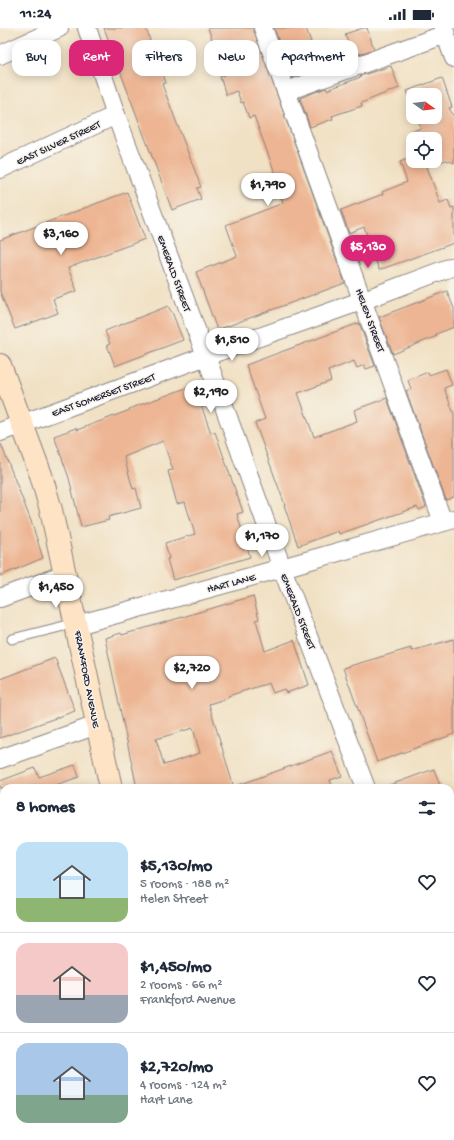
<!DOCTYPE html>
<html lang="en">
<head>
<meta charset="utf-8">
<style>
  body { margin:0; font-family:"Gochi Hand",sans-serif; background:#f2f2f3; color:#1f2937; height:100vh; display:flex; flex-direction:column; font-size:15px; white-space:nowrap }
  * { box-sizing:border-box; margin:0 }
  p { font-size:13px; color:#747a83 }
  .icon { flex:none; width:22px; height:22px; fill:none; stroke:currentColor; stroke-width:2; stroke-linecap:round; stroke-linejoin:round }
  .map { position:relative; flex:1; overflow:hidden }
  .side { position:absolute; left:0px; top:756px; width:454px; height:356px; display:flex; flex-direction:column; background:#fff; border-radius:12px 12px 0 0; box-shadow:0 2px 10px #0003 }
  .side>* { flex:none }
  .guide { position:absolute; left:12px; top:12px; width:430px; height:36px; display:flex; gap:8px }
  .needle { width:26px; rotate:104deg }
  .fabs { position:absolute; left:406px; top:60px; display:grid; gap:8px }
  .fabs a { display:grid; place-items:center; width:36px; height:36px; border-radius:8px; background:#fff; box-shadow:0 2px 10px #0003; font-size:20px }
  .price { position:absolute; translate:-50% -34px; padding:0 9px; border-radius:14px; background:#fff; color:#222; font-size:13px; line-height:26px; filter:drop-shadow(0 1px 2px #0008) }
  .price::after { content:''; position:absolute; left:50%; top:24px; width:12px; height:9px; margin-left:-6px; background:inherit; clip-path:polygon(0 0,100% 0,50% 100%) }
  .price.current { background:#db2777; color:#fff }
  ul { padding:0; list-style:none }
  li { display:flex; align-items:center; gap:12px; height:100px; padding:0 16px }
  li+li { border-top:1px solid #e0e1e3 }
  li span { display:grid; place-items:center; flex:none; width:112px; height:80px; border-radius:12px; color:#555 }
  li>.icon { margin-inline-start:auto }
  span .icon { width:48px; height:48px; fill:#fffc; stroke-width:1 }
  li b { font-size:17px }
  h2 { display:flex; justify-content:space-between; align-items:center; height:48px; padding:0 16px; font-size:17px }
  .tag { padding:0 14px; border-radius:12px; background:#fff; box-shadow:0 2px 10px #0003; font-size:14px; line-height:36px }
  .tag.current { background:#db2777; color:#fff }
  .status { display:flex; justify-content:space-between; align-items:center; height:28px; padding:0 20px; background:#fff; direction:ltr }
  .status svg { height:11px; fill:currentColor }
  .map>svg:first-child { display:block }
</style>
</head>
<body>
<div class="status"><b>11:24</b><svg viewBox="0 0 49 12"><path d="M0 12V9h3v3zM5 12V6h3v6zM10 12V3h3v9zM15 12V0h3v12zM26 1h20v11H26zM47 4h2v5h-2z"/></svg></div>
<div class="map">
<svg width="454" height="1112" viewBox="0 0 454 1112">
  <rect width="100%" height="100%" fill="#f7f3e8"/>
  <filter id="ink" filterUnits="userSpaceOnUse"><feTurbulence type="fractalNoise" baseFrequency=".025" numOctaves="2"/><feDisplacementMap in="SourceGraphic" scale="8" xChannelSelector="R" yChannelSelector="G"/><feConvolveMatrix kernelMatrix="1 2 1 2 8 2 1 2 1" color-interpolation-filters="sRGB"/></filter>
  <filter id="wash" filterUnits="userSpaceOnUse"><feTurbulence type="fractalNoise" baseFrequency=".012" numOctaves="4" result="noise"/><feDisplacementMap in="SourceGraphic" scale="16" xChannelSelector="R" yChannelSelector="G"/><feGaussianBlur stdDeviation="0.9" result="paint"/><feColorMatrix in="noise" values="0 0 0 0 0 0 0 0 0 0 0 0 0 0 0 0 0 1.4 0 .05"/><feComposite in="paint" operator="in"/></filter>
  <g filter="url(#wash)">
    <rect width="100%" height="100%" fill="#f1e1c4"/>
    <g id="blocks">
      <g fill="#edb593" fill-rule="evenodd">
        <polygon points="104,0 146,0 151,16 153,16 166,55 162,56 201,159 197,160 201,171 172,182"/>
        <polygon points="208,0 253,0 345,255 217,302 196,244 237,228 226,197 283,175 280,165 282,164 254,88 249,90 243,74 241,75 237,63 226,67 220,49 225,47"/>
        <polygon points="274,0 306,0 320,40 292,50"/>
        <polygon points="363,0 367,0 374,21 353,28 345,6"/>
        <polygon points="391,38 399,60 361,75 362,78 332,88 333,91 310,99 300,70 326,60 327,62 361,49 360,48"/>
        <polygon points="442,50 452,79 449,80 454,89 454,135 446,132 427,139 440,175 448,172 451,180 454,179 454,215 379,242 364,199 349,205 341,182 383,166 382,164 407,154 400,134 413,129 413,133 435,133 435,111 415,111 412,103 421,100 417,89 435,89 435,67 413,67 413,79 407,63"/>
        <polygon points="127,164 145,211 68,240 77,263 53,271 58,285 15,301 0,264 0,212"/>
        <polygon points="447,263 454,280 454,299 436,306 437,308 393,326 379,289"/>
        <polygon points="168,278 170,282 172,284 183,312 115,338 107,317 110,316 105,303"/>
        <polygon points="359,295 375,338 366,341 364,337 357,340 354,333 328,343 331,353 298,365 314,409 357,393 354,382 387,370 426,479 419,482 417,479 339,506 338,503 298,518 284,477 285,477 255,395 265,391 246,337"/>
        <polygon points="446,341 452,357 444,360 454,386 454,469 446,472 406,363 411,361 408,352 428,344 429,347"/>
        <polygon points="197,356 204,376 201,377 211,405 215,404 243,484 237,486 250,529 173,552 167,531 169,531 165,515 195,506 185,474 177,476 168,443 173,442 163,413 124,429 133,461 136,460 141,480 108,489 109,492 81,499 69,450 54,408 76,400 77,402 130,382 129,381"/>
        <polygon points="0,416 1,416 31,493 43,530 0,548"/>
        <path d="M 253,568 L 259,591 L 256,592 L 265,623 L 294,612 L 309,657 L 286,665 L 284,661 L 273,665 L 269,655 L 228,668 L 228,670 L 209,676 L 234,760 L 137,760 L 105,610 L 121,605 L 122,607 ZM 193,700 L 200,725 L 164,737 L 156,711 Z"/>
        <polygon points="454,611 454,706 377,734 343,640 411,620 411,623"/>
        <polygon points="55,630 75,683 0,710 0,651"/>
        <polygon points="332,723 342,748 330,752 333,760 236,760 236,758"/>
        <polygon points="75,737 79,749 47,760 0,760 0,753 35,740 39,749"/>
        <polygon points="434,741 441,760 387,760 387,758"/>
      </g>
    </g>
  </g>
  <g filter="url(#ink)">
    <use href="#blocks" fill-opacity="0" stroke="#8a8280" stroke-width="1"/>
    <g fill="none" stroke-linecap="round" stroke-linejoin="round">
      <g stroke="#8a8280" stroke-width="11">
        <polyline id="lane" points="12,611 76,595"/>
      </g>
      <g stroke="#8a8280" stroke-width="20">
        <g id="street">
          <polyline points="87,0 116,87 206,328 282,540 366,760"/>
          <polyline points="263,0 443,494"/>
          <polyline points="443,0 454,30"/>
          <polyline points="0,27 59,0"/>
          <polyline points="287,63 446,6"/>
          <polyline points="0,141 116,87"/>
          <polyline points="0,404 206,328 364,272 454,238"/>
          <polyline points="0,570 65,546"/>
          <polyline points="77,597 282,540 454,491"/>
          <polyline points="0,731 97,697"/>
          <polyline points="450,891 454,890"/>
          <polyline points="0,893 4,891"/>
          <polyline points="0,930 4,941"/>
          <polyline points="450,989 454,1001"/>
          <polyline points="0,1056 4,1055"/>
          <polyline points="450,1071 454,1070"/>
          <polyline points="271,1112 289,1108"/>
        </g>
      </g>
      <g stroke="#8a8280" stroke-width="24">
        <g id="secondary">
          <polyline points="0,337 41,447 51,482 111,760"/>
          <polyline points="188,1108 188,1112"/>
        </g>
      </g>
      <use href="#lane" stroke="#fff" stroke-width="9"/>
      <use href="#street" stroke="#fff" stroke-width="18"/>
      <use href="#secondary" stroke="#fee4c5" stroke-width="22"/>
    </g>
  </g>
  <g text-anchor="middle" stroke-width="3" stroke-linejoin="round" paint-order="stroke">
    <g font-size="11" fill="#22223b" stroke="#f7f3e8">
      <text transform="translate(58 114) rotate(-25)" y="4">EAST SILVER STREET</text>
      <text transform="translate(175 245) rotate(70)" y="4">EMERALD STREET</text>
      <text transform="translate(371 292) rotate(70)" y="4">HELEN STREET</text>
      <text transform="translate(103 366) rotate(-20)" y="4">EAST SOMERSET STREET</text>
      <text transform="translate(231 554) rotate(-15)" y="4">HART LANE</text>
      <text transform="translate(299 583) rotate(69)" y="4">EMERALD STREET</text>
      <text transform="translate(88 651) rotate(79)" y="4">FRANKFORD AVENUE</text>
    </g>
  </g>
</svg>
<div class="fabs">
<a><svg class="needle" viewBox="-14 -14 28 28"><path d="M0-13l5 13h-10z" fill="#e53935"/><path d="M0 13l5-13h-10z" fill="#747a83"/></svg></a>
<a><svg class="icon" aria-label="locate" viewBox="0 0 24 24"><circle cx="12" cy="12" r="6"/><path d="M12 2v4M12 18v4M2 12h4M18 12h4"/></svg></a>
</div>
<b class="price" style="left:268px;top:179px">$1,790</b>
<b class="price" style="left:61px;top:228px">$3,160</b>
<b class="price current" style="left:368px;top:241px">$5,130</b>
<b class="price" style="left:232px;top:334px">$1,510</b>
<b class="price" style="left:211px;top:386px">$2,190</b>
<b class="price" style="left:262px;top:530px">$1,170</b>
<b class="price" style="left:56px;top:581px">$1,450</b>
<b class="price" style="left:192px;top:662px">$2,720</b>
<div class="guide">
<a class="tag">Buy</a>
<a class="tag current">Rent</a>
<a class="tag">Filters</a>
<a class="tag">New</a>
<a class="tag">Apartment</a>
</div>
<section class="side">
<h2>8 homes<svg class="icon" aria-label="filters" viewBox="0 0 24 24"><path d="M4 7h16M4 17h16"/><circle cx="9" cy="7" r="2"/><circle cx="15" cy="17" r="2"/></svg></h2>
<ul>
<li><span style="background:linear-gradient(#bfe0f5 70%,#8fb573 0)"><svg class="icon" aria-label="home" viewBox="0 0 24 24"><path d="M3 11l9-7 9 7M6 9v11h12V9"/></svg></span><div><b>$5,130/mo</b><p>5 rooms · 188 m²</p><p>Helen Street</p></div><svg class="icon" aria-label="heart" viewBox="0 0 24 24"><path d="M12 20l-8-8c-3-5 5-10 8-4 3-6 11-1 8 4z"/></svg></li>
<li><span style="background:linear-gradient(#f6c9c9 65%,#9aa5b1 0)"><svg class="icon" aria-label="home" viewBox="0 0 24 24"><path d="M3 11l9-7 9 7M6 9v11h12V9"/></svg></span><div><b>$1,450/mo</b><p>2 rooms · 66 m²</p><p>Frankford Avenue</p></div><svg class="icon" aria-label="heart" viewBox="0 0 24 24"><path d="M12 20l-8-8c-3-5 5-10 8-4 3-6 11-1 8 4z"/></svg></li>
<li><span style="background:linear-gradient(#a9c7e8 65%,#7fa58c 0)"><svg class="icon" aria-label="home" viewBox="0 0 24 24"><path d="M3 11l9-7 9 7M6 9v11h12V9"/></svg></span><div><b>$2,720/mo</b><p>4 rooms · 124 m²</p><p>Hart Lane</p></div><svg class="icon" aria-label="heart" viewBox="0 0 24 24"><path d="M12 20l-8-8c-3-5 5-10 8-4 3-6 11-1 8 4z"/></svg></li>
</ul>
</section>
</div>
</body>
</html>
